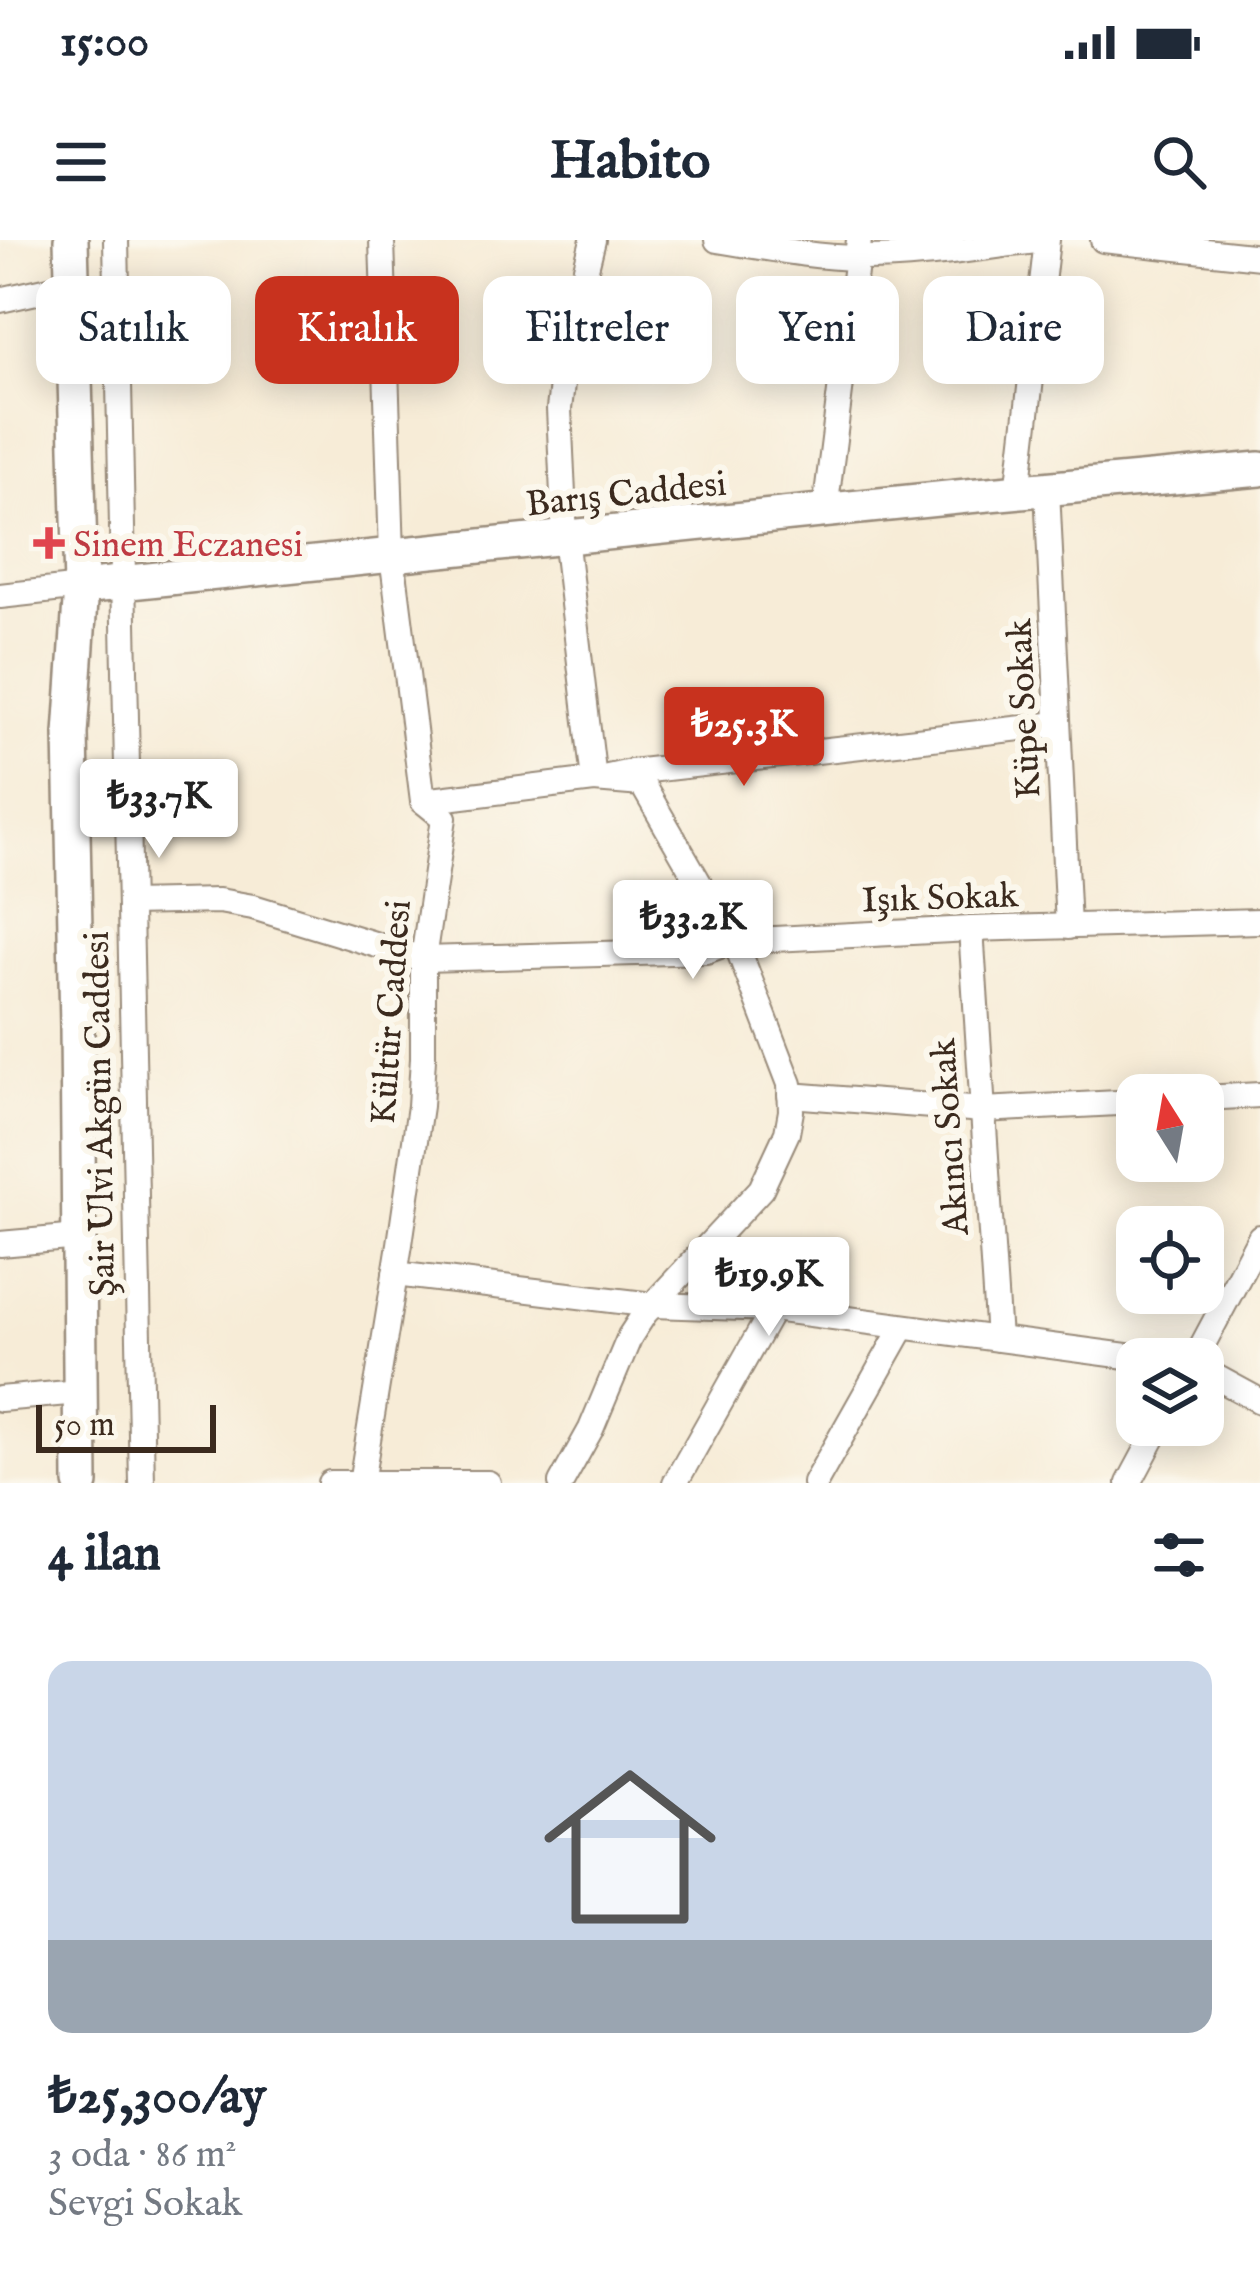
<!DOCTYPE html>
<html lang="tr">
<head>
<meta charset="utf-8">
<style>
  body { margin:0; font-family:"IM FELL English",serif; background:#f2f2f3; color:#1f2937; height:100vh; display:flex; flex-direction:column; font-size:45px; white-space:nowrap }
  * { box-sizing:border-box; margin:0 }
  p { font-size:39px; color:#747a83 }
  .icon { flex:none; width:66px; height:66px; fill:none; stroke:currentColor; stroke-width:2; stroke-linecap:round; stroke-linejoin:round }
  .map { position:relative; height:1243px; overflow:hidden }
  .side { display:flex; flex-direction:column; background:#fff; flex:1 }
  .side>* { flex:none }
  .banner { position:absolute; left:36px; top:36px; width:1188px; height:108px; display:flex; gap:24px }
  .needle { width:78px; rotate:349deg }
  .tools { position:absolute; left:1116px; top:834px; display:grid; gap:24px }
  .tools a { display:grid; place-items:center; width:108px; height:108px; border-radius:24px; background:#fff; box-shadow:0 6px 30px #0003; font-size:60px }
  .scale { position:absolute; left:36px; bottom:30px; width:180px; box-sizing:border-box; padding-left:12px; border:6px solid #3b2a1e; border-top:0; font-size:33px; line-height:42px; white-space:nowrap; color:#3b2a1e; -webkit-text-stroke:9px #fbf7ec; paint-order:stroke }
  .price { position:absolute; translate:-50% -102px; padding:0 27px; border-radius:12px; background:#fff; color:#222; font-size:39px; line-height:78px; filter:drop-shadow(0 3px 6px #0008) }
  .price::after { content:''; position:absolute; left:50%; top:72px; width:36px; height:27px; margin-left:-18px; background:inherit; clip-path:polygon(0 0,100% 0,50% 100%) }
  .price.active { background:#c8321e; color:#fff }
  ul { padding:0; list-style:none }
  li { display:grid; align-content:center; gap:24px; height:636px; padding:0 48px }
  li+li { border-top:3px solid #e0e1e3 }
  li span { display:grid; place-items:center; height:372px; border-radius:24px; color:#555 }
  li>.icon { margin-inline-start:auto }
  span .icon { width:216px; height:216px; fill:#fffc; stroke-width:1 }
  li b { font-size:51px }
  h2 { display:flex; justify-content:space-between; align-items:center; height:144px; padding:0 48px; font-size:51px }
  .pill { padding:0 42px; border-radius:24px; background:#fff; box-shadow:0 6px 30px #0003; font-size:42px; line-height:108px }
  .pill.active { background:#c8321e; color:#fff }
  .status { display:flex; justify-content:space-between; align-items:center; height:84px; padding:0 60px; background:#fff; direction:ltr }
  .status svg { height:33px; fill:currentColor }
  header { display:flex; justify-content:space-between; align-items:center; height:156px; padding:0 48px; background:#fff; font-size:54px; font-weight:700 }
  .map>svg:first-child { display:block }
</style>
</head>
<body>
<div class="status"><b>15:00</b><svg viewBox="0 0 49 12"><path d="M0 12V9h3v3zM5 12V6h3v6zM10 12V3h3v9zM15 12V0h3v12zM26 1h20v11H26zM47 4h2v5h-2z"/></svg></div>
<header><svg class="icon" aria-label="menu" viewBox="0 0 24 24"><path d="M4 6h16M4 12h16M4 18h16"/></svg>Habito<svg class="icon" aria-label="search" viewBox="0 0 24 24"><circle cx="10" cy="10" r="6"/><path d="M15 15l6 6"/></svg></header>
<div class="map">
<svg width="1260" height="1243" viewBox="0 0 1260 1243">
  <rect width="100%" height="100%" fill="#fbf7ec"/>
  <filter id="ink" filterUnits="userSpaceOnUse"><feTurbulence type="fractalNoise" baseFrequency=".00833" numOctaves="2"/><feDisplacementMap in="SourceGraphic" scale="24" xChannelSelector="R" yChannelSelector="G"/><feConvolveMatrix kernelMatrix="1 2 1 2 8 2 1 2 1" color-interpolation-filters="sRGB"/></filter>
  <filter id="wash" filterUnits="userSpaceOnUse"><feTurbulence type="fractalNoise" baseFrequency=".004" numOctaves="4" result="noise"/><feDisplacementMap in="SourceGraphic" scale="48" xChannelSelector="R" yChannelSelector="G"/><feGaussianBlur stdDeviation="2.7" result="paint"/><feColorMatrix in="noise" values="0 0 0 0 0 0 0 0 0 0 0 0 0 0 0 0 0 1.4 0 .05"/><feComposite in="paint" operator="in"/></filter>
  <g filter="url(#wash)">
    <rect width="100%" height="100%" fill="#f7ecd7"/>
  </g>
  <g filter="url(#ink)">
    <g fill="none" stroke-linecap="round" stroke-linejoin="round">
      <g stroke="#998b7a" stroke-width="28">
        <g id="minor">
          <polyline points="116,0 142,1243"/>
          <path d="M 717,0 C 763,7 810,17 857,18 C 919,19 982,7 1044,0"/>
          <polyline points="1103,0 1260,17"/>
          <polyline points="0,60 72,44"/>
          <polyline points="1047,249 1068,687"/>
          <polyline points="1018,252 1047,0"/>
          <polyline points="825,271 859,0"/>
          <polyline points="0,356 81,347"/>
          <polyline points="423,561 594,540 631,532 1058,484"/>
          <polyline points="130,663 219,661 253,667 423,719 706,711 733,701 971,689 1260,681"/>
          <polyline points="971,689 998,1099"/>
          <polyline points="790,855 983,870 1137,862"/>
          <polyline points="1203,858 1260,855"/>
          <polyline points="0,1004 79,997"/>
          <polyline points="395,1034 653,1065 773,1069 1149,1119"/>
          <polyline points="1195,1119 1260,997"/>
          <polyline points="1203,1130 1260,1161"/>
          <polyline points="0,1159 79,1152"/>
          <polyline points="330,1243 488,1243"/>
          <polyline points="361,1243 400,1004 420,866 423,818 423,719 444,578 423,561 392,315 382,0"/>
          <polyline points="561,1243 591,1189 630,1096 645,1073 761,949 787,893 791,871 790,844 740,714 642,544 594,540 565,297 559,169 567,104 593,0"/>
          <polyline points="675,1243 773,1069"/>
          <polyline points="815,1243 903,1087"/>
          <polyline points="1129,1243 1160,1185"/>
        </g>
      </g>
      <g stroke="#998b7a" stroke-width="38">
        <g id="tertiary">
          <polyline points="71,0 81,347 71,494 77,787 81,1243"/>
          <polyline points="81,347 967,256 1260,229"/>
        </g>
      </g>
      <use href="#minor" stroke="#fff" stroke-width="24"/>
      <use href="#tertiary" stroke="#fff" stroke-width="33"/>
    </g>
  </g>
  <path fill="#e0444e" stroke="#fbf7ec" stroke-width="4.5" d="M43 285h12v12h12v12h-12v12h-12v-12h-12v-12h12z"/>
  <g text-anchor="middle" stroke-width="12" stroke-linejoin="round" paint-order="stroke">
    <g font-size="36" fill="#3b2a1e" stroke="#fbf7ec">
      <text transform="translate(626 252) rotate(-6)" y="13">Barış Caddesi</text>
      <text transform="translate(1022 469) rotate(-93)" y="13">Küpe Sokak</text>
      <text transform="translate(940 656) rotate(-2)" y="13">Işık Sokak</text>
      <text transform="translate(389 772) rotate(-86)" y="13">Kültür Caddesi</text>
      <text transform="translate(98 874) rotate(-91)" y="13">Şair Ulvi Akgün Caddesi</text>
      <text transform="translate(948 897) rotate(-94)" y="13">Akıncı Sokak</text>
    </g>
    <g font-size="36" fill="#be3a42" stroke="#fbf7ec" text-anchor="start">
      <text x="73" y="316">Sinem Eczanesi</text>
    </g>
  </g>
</svg>
<div class="tools">
<a><svg class="needle" viewBox="-14 -14 28 28"><path d="M0-13l5 13h-10z" fill="#e53935"/><path d="M0 13l5-13h-10z" fill="#747a83"/></svg></a>
<a><svg class="icon" aria-label="locate" viewBox="0 0 24 24"><circle cx="12" cy="12" r="6"/><path d="M12 2v4M12 18v4M2 12h4M18 12h4"/></svg></a>
<a><svg class="icon" aria-label="layers" viewBox="0 0 24 24"><path d="M12 4l9 5-9 5-9-5zM3 14l9 5 9-5"/></svg></a>
</div>
<div class="scale">50 m</div>
<b class="price active" style="left:744px;top:549px">₺25.3K</b>
<b class="price" style="left:159px;top:621px">₺33.7K</b>
<b class="price" style="left:693px;top:742px">₺33.2K</b>
<b class="price" style="left:769px;top:1099px">₺19.9K</b>
<div class="banner">
<a class="pill">Satılık</a>
<a class="pill active">Kiralık</a>
<a class="pill">Filtreler</a>
<a class="pill">Yeni</a>
<a class="pill">Daire</a>
</div>
</div>
<section class="side">
<h2>4 ilan<svg class="icon" aria-label="filters" viewBox="0 0 24 24"><path d="M4 7h16M4 17h16"/><circle cx="9" cy="7" r="2"/><circle cx="15" cy="17" r="2"/></svg></h2>
<ul>
<li><span style="background:linear-gradient(#c9d6e8 75%,#9aa5b1 0)"><svg class="icon" aria-label="home" viewBox="0 0 24 24"><path d="M3 11l9-7 9 7M6 9v11h12V9"/></svg></span><div><b>₺25,300/ay</b><p>3 oda · 86 m²</p><p>Sevgi Sokak</p></div></li>
</ul>
</section>
</body>
</html>
